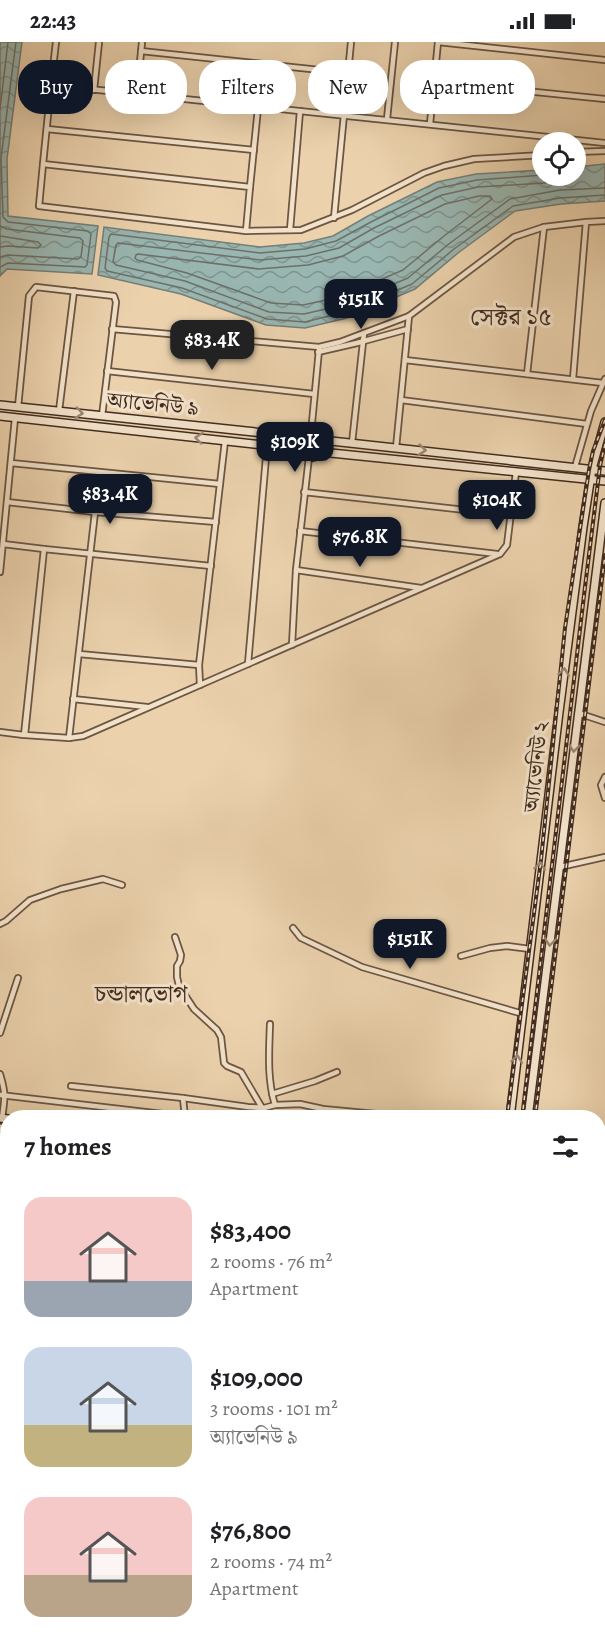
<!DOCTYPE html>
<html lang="en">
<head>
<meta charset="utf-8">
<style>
  body { margin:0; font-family:Alegreya,"Noto Serif Bengali",serif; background:#f2f2f2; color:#202124; height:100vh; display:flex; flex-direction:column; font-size:22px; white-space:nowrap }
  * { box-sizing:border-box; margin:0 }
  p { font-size:20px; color:#757577 }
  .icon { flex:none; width:33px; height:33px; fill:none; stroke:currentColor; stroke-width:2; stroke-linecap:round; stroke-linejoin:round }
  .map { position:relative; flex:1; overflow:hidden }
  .side { position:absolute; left:0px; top:1068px; width:606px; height:536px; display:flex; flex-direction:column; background:#fff; border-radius:24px 24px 0 0; box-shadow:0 6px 24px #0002 }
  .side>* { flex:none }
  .guide { position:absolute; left:18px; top:18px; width:570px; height:54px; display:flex; gap:12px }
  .controls { position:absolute; left:532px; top:90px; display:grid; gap:12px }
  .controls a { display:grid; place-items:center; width:54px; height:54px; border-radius:50%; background:#fff; box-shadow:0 6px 24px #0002; font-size:30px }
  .price { position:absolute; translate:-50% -51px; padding:0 14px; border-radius:12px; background:#111827; color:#fff; font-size:20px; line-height:39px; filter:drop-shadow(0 2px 3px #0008) }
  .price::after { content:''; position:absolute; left:50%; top:36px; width:18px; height:14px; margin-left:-9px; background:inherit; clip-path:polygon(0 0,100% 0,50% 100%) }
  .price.selected { background:#222; color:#fff }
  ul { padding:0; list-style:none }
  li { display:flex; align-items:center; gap:18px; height:150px; padding:0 24px }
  li span { display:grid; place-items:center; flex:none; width:168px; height:120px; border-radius:18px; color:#555 }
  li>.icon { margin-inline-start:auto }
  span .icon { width:72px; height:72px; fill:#fffc; stroke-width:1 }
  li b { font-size:26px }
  h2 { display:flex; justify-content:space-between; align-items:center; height:72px; padding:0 24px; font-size:26px }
  .tag { padding:0 21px; border-radius:24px; background:#fff; box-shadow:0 6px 24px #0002; font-size:21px; line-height:54px }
  .tag.selected { background:#111827; color:#fff }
  .status { display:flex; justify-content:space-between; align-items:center; height:42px; padding:0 30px; background:#fff; direction:ltr }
  .status svg { height:16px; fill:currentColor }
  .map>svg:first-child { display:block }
</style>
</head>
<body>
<div class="status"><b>22:43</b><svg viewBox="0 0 49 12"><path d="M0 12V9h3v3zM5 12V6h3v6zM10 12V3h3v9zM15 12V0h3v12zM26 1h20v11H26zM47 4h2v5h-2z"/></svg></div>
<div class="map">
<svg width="605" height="1603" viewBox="0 0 605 1603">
  <defs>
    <pattern id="water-waves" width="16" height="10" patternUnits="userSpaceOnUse" patternTransform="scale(1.5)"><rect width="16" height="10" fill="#99b6b1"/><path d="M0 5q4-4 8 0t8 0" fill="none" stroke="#7e948f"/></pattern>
  </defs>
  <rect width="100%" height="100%" fill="#ebd2ad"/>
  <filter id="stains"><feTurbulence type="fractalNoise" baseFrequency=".00333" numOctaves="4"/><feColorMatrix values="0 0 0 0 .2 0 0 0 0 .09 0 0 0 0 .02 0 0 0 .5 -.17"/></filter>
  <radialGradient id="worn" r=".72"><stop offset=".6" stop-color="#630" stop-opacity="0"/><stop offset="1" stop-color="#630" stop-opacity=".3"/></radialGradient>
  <g fill="url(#water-waves)" stroke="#767e76" stroke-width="1.5">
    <polygon points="0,0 22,0 7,117 8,174 98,184 92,232 7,227 0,234"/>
    <polygon points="605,122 605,159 561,162 515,169 458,211 415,247 347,276 305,286 266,283 181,252 98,233 104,185 260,205 304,201 333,194 368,174 437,140 476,132 543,128 543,134 576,134 576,125"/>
    <polygon points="427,1596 474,1596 479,1603 423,1603"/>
  </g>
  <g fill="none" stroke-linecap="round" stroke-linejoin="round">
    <g stroke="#6e7068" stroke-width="1.5">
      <polyline points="0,67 8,0"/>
      <polyline points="543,133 477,138 439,146 371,180 336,199 305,207 260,211 111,192 109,195 105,226 107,229 182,246 267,277 305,280 345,270 412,242 454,207 513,164 560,156 605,153"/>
      <polyline points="555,134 550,138 545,141 478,145 442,153 374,186 339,206 306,214 260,218 118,201 116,203 113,220 116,223 185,239 269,270 304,272 343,263 408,236 450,201 510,157 560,148 605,146"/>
      <polygon points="479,154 490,154 492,157 444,194 403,228 340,255 303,263 271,261 187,231 137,218 135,216 136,213 138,212 259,227 308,223 343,214 379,194 445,162"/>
      <polyline points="0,184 7,187 80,196 83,199 81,215 78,217 8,213 0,215"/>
      <polyline points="0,194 38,200 41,203 38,206 8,204 0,205"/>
      <polyline points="0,225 8,221 85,225 87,223 91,192 88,189 8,180 3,175 1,116 16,0"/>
    </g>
    <g stroke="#6c5542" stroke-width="8">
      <g id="street">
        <polyline points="438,0 605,18"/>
        <polyline points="141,9 348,31"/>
        <polyline points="435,40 605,57"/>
        <polyline points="51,43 56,0"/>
        <polyline points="94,48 99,0"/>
        <polyline points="137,51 142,0"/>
        <polyline points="387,77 395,0"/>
        <polyline points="430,82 438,0"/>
        <polyline points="47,87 254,108"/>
        <polyline points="576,110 605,109"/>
        <polyline points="43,122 39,164 246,189 301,188 352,168 424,131 444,124 474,117 543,113"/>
        <polyline points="250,145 258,66"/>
        <polyline points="334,176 351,0"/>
        <polyline points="290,188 300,69"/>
        <polyline points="246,189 250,145 43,122 51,43 605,101"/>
        <polyline points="112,287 319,305 340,300 409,274 514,195 544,185 586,180 573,337 586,180 605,179"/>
        <polyline points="318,310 357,301 408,287"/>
        <polyline points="405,318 603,341"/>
        <polyline points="107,329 314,352"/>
        <polyline points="527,332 544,185"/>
        <polyline points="401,358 587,382"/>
        <polyline points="18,365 29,254 36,245 114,254 116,260 102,374"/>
        <polyline points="59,369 74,249"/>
        <polyline points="311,391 319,308"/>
        <polyline points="352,401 364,291"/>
        <polyline points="396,406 409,274"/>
        <polyline points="11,421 220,442"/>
        <polyline points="575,425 591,369 605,337"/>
        <polyline points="304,450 510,473"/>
        <polyline points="7,460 95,470 216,480"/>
        <polyline points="300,489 497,512"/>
        <polyline points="3,502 44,507 211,524"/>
        <polyline points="296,528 421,546"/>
        <polyline points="0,530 15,376"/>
        <polyline points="292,603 296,528 309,415"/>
        <polyline points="79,612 199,623"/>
        <polyline points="248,622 267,404"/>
        <polyline points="200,643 199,623 225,399"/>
        <polyline points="73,657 147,665"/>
        <polyline points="578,671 605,680"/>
        <polyline points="0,690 24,693 44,507 25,693 69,696 83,694 500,512 507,503 516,430"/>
        <polyline points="69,696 95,470"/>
        <polyline points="605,735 601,743 605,756"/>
        <polyline points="560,825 605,815"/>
        <polyline points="0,882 6,879 30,858 61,847 103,837 122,843"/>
        <polyline points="293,886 301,896 362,925 523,972"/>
        <polyline points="175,895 181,913 180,919 177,924 177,935 179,944 194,967 217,988 221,995 224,1021 227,1024 241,1030 268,1076"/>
        <polyline points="461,914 490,906 507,904 530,907"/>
        <path d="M 270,982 C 269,1010 267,1037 275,1063"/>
        <polyline points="0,991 18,936"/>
        <path d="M 0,1032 C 6,1052 5,1056 2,1076"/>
        <polyline points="71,1044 183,1056 248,1065 264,1066 275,1063 300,1062 323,1067 418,1076"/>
        <polyline points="272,1052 315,1039 337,1030"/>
        <polyline points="0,1053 197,1076"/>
        <polyline points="183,1056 185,1076"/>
        <polyline points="118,1076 119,1067"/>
        <polyline points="0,1106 8,1108"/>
        <polyline points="598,1109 605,1109"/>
        <polyline points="0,1157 8,1161"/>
        <polyline points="598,1249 605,1251"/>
        <polyline points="0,1272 8,1271"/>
        <polyline points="598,1328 605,1331"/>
        <polyline points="0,1413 8,1413"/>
        <polyline points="598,1415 605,1427"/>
        <polyline points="0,1493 8,1492"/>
        <polyline points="133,1596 134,1603"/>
        <polyline points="546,1596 548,1603"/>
        <polyline points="50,1603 51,1596"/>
        <polyline points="80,1603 131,1596"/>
        <polyline points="304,1603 304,1596"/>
        <polyline points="601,1603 600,1592 605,1591"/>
      </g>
    </g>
    <g stroke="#422b1e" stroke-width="10">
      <g id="secondary">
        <polyline points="0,363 302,395"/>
        <polyline points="0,374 299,407"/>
        <circle cx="311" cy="403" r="12"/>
        <polyline points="322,398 605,429"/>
        <polyline points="321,410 605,439"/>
        <polyline points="0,1076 8,1077"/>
        <polyline points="510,1076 559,670 583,485 592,427 605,380"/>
        <polyline points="528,1076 605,461"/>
        <polyline points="0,1086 8,1087"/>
        <polyline points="598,1137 605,1137"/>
        <polyline points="598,1147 605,1148"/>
        <polyline points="361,1603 362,1596"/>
      </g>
    </g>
    <use href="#street" stroke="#f2e2ca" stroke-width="4.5"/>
    <use href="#secondary" stroke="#f2e2ca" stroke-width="7"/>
    <g stroke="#422b1e" stroke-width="4">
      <g id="rail">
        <polyline points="507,1076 541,818 565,586 589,428 593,409 605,378"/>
        <polyline points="522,1076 585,545 600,424 605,402"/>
        <polyline points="535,1076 605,513"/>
        <polyline points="598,1209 605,1213"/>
      </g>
    </g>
    <use href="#rail" stroke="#f2e2ca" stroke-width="1.5" stroke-dasharray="4.5" stroke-linecap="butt"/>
  </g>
  <defs><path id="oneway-chevron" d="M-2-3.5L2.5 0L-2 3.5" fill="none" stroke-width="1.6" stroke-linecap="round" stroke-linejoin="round" transform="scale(1.5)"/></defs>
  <g stroke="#9a8674">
    <use href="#oneway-chevron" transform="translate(79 371) rotate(6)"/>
    <use href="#oneway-chevron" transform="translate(199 396) rotate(-174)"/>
    <use href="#oneway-chevron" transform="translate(422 408) rotate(6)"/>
    <use href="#oneway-chevron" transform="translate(564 630) rotate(-82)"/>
    <use href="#oneway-chevron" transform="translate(574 706) rotate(97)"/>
    <use href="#oneway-chevron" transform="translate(540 824) rotate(-83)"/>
    <use href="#oneway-chevron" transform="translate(550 900) rotate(97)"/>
    <use href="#oneway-chevron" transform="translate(517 1017) rotate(-83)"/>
  </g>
  <g text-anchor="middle" stroke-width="6" stroke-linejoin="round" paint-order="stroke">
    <g font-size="21" fill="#422b1e" stroke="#f2e2ca">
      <text transform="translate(153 362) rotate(6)" y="7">অ্যাভেনিউ ৯</text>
      <text transform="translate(536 725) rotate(-83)" y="7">অ্যাভেনিউ ২</text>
    </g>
    <g font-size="24" fill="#422b1e" stroke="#f2e2ca">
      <text x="511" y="283">সেক্টর ১৫</text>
      <text x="141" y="960">চন্ডালভোগ</text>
    </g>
  </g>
  <rect width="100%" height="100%" filter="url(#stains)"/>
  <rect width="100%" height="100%" fill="url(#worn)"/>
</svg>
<div class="controls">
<a><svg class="icon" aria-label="locate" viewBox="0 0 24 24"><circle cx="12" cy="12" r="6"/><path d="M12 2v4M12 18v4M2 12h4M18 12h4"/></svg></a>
</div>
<b class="price" style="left:361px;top:288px">$151K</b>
<b class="price selected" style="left:212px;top:329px">$83.4K</b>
<b class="price" style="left:295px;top:431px">$109K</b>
<b class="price" style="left:110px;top:483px">$83.4K</b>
<b class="price" style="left:497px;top:489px">$104K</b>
<b class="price" style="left:360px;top:526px">$76.8K</b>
<b class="price" style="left:410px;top:928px">$151K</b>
<div class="guide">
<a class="tag selected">Buy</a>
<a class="tag">Rent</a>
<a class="tag">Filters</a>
<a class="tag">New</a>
<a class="tag">Apartment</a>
</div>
<section class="side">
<h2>7 homes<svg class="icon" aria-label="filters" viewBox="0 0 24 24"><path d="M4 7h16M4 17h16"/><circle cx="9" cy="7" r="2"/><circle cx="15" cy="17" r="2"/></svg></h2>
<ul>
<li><span style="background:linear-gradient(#f6c9c9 70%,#9aa5b1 0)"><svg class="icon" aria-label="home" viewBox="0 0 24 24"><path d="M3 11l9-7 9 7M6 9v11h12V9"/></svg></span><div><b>$83,400</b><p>2 rooms · 76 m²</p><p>Apartment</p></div></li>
<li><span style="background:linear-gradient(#c9d6e8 65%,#c2b280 0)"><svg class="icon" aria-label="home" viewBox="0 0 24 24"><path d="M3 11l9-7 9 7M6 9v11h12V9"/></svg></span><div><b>$109,000</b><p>3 rooms · 101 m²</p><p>অ্যাভেনিউ ৯</p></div></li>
<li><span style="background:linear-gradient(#f6c9c9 65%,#b9a48a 0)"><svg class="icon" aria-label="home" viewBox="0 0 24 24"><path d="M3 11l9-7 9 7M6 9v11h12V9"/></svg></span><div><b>$76,800</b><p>2 rooms · 74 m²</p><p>Apartment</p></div></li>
</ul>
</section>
</div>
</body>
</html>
